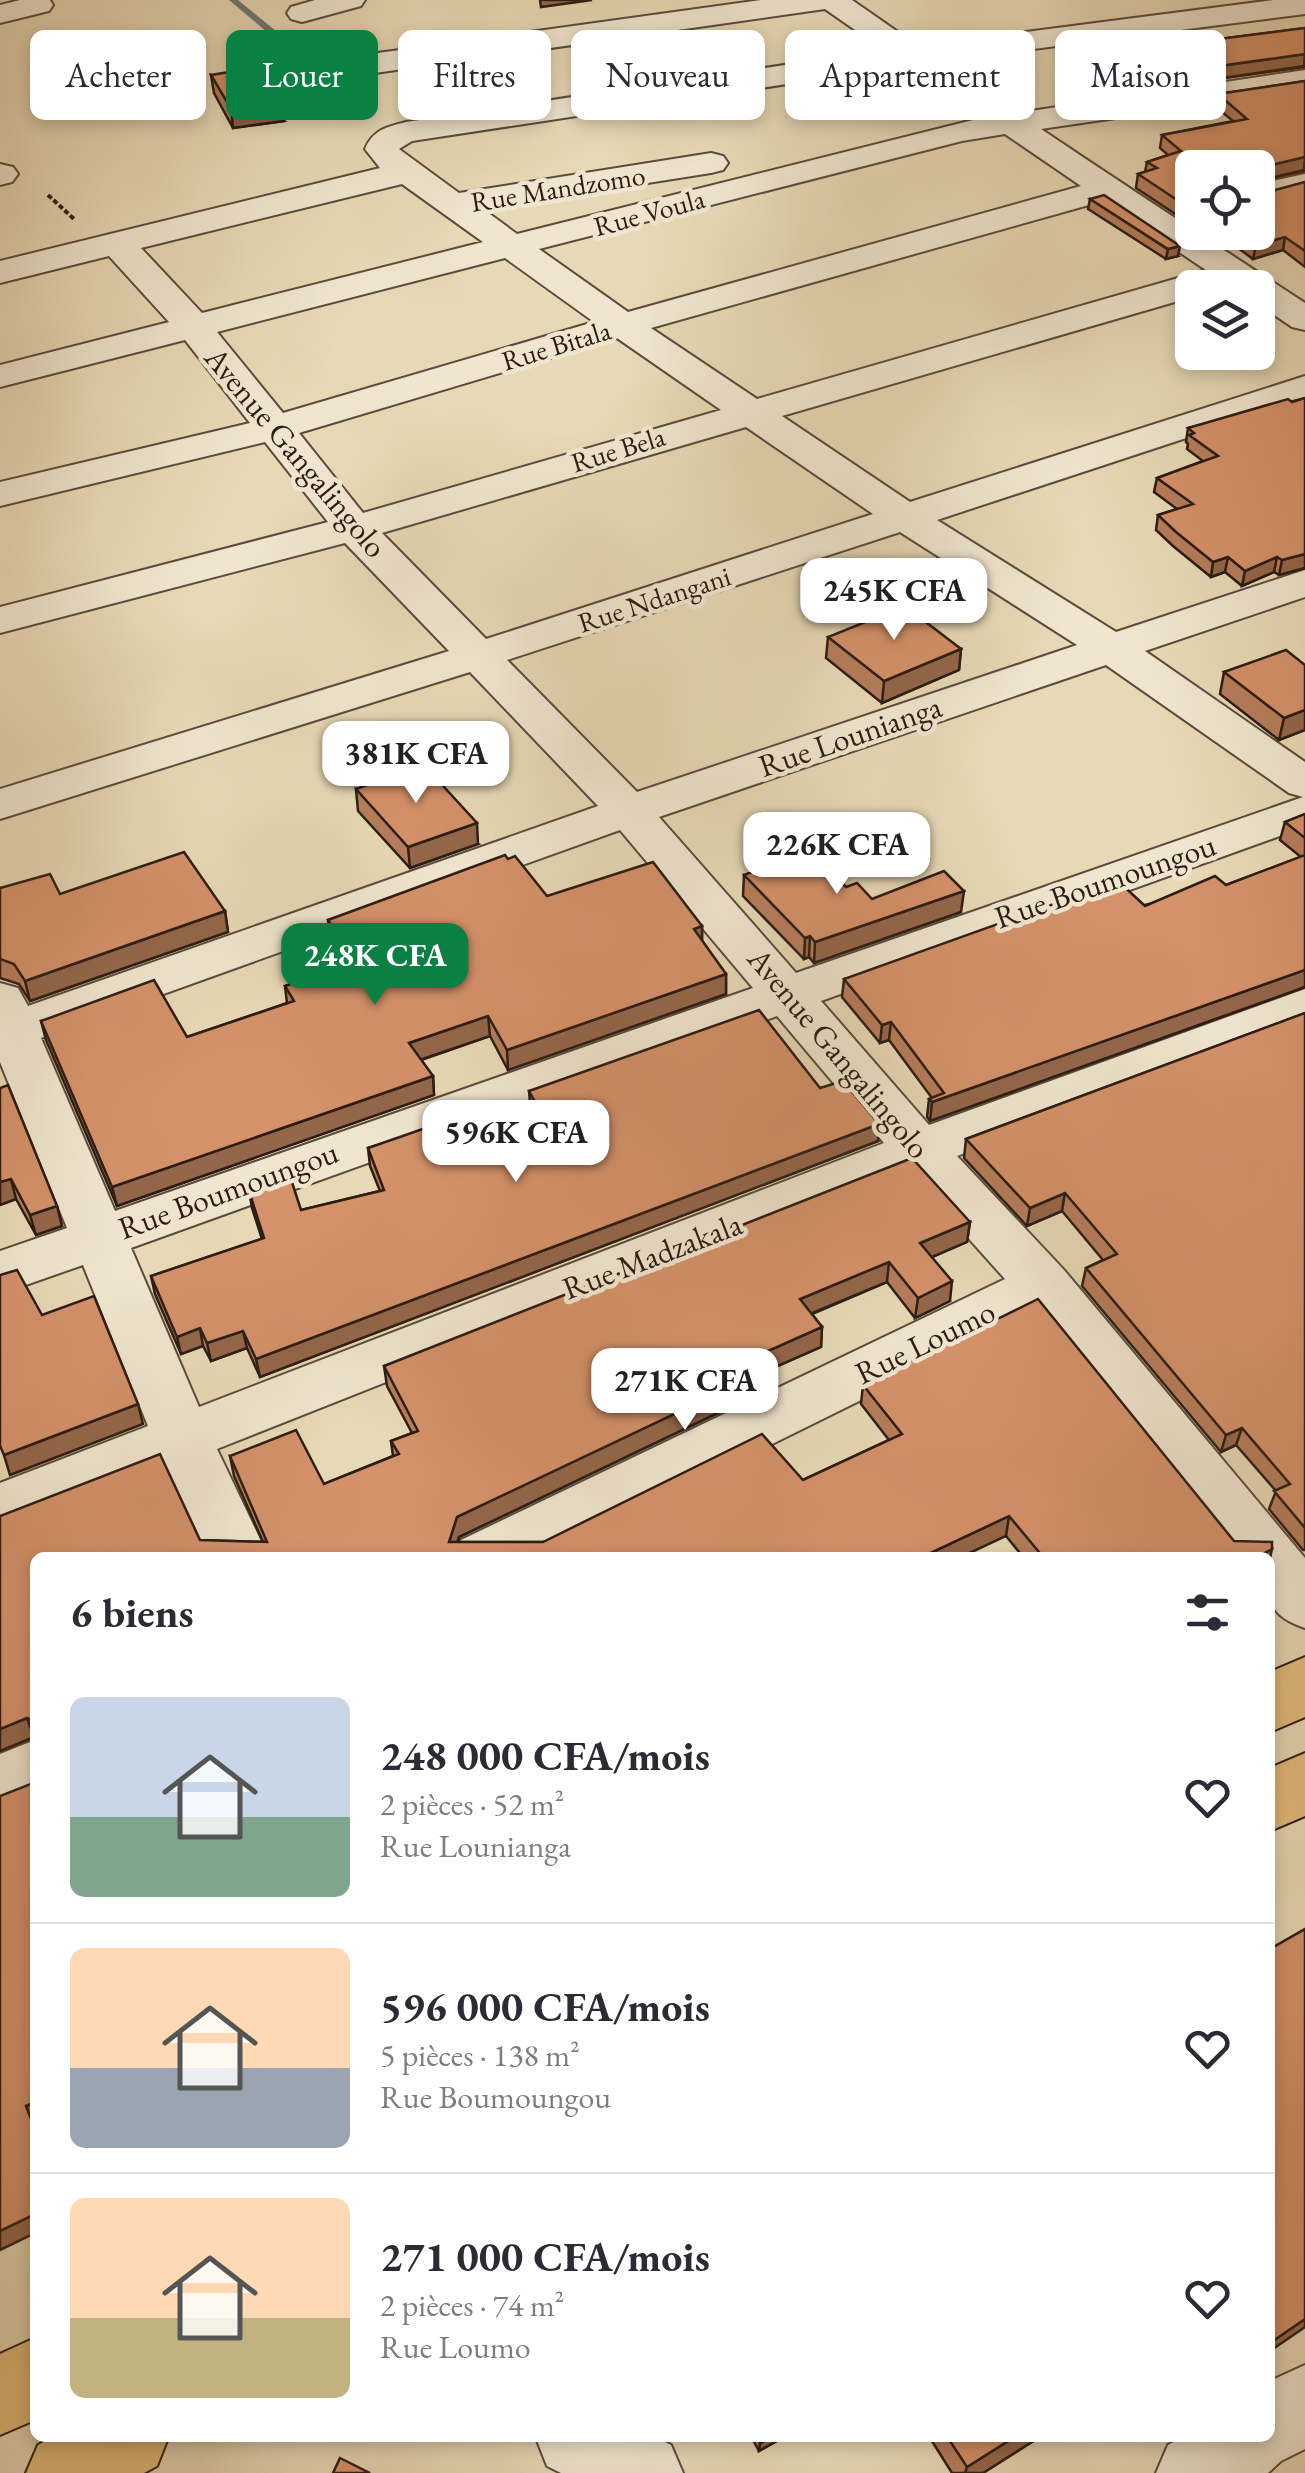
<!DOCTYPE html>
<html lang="fr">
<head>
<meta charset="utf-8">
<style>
  body { margin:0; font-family:"EB Garamond",serif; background:#f7f7f7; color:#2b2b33; height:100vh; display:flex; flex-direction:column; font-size:38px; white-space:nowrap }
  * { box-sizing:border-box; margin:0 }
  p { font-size:32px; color:#7c7c81 }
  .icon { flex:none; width:55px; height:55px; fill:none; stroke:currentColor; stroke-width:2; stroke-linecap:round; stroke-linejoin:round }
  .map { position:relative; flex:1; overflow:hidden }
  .sheet { position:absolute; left:30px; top:1552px; width:1245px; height:890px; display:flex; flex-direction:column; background:#fff; border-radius:15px; box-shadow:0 5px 15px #0003 }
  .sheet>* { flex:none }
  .banner { position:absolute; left:30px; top:30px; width:1245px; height:90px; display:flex; gap:20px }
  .buttons { position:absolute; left:1175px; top:150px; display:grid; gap:20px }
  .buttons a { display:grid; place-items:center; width:100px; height:100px; border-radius:15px; background:#fff; box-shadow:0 5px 15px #0003; font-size:50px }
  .price { position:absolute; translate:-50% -85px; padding:0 22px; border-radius:20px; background:#fff; color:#222; font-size:32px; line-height:65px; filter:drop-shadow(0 2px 5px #0008) }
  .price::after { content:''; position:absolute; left:50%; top:60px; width:30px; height:22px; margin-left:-15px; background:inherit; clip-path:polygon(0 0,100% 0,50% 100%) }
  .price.current { background:#0b8043; color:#fff }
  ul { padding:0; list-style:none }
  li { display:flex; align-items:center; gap:30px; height:250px; padding:0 40px }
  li+li { border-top:2px solid #e1e1e2 }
  li span { display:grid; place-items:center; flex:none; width:280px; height:200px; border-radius:15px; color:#555 }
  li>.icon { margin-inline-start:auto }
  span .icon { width:120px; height:120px; fill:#fffc; stroke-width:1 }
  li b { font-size:42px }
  h2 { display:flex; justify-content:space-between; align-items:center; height:120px; padding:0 40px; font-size:42px }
  .tag { padding:0 35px; border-radius:15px; background:#fff; box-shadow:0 5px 15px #0003; font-size:35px; line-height:90px }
  .tag.current { background:#0b8043; color:#fff }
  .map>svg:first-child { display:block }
</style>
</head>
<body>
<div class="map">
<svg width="1305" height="2473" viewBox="0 0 1305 2473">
  <rect width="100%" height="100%" fill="#e8d9b6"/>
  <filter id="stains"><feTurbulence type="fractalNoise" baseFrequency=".002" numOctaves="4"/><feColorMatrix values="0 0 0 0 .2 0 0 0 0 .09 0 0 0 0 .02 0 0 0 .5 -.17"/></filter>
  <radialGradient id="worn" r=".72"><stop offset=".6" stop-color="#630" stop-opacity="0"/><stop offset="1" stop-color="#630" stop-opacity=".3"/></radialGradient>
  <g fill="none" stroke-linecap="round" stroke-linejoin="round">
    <polygon fill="#707977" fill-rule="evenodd" points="229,0 238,0 299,50 299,54 293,54"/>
    <g stroke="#5b4b3c" stroke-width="4">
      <g id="minor">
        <polygon points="20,0 50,0 53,5 49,11 0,23 0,5"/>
        <polygon points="315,0 365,0 361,6 302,22 291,19 287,13 291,7"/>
        <path d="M 761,0 L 852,0 L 918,46 L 1273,0 L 1305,0 L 1305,14 L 941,61 L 1017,113 L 1305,70 L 1305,90 L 1041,129 C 1130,189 1215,244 1305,303 L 1305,330 L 1292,327 L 1258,304 L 1258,288 L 1192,288 L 1192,297 L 782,416 L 910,502 L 1305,376 L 1305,399 L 937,520 L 1116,632 L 1305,570 L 1305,597 L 1145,651 L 1305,762 L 1305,827 L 821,1001 L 929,1125 L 1305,989 L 1305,1025 L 957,1156 L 1064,1270 L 1305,1558 L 1305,1628 C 1263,1614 1270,1597 1270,1558 L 1231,1558 L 1035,1314 L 542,1558 L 453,1558 L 461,1540 L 1005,1279 L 911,1174 L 217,1449 L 269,1558 L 208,1558 L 167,1469 L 0,1534 L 0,1483 L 148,1426 L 83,1265 L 0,1294 L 0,1251 L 67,1228 L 0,1062 L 0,983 L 18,988 L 28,1006 L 598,806 L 470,672 L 0,819 L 0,789 L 449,651 L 345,543 L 0,633 L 0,607 L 328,522 L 265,442 L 0,506 L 0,482 L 250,423 L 185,340 L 0,387 L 0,365 L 169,322 L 109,256 L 0,283 L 0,261 L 380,168 L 365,149 C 373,130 386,127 406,122 L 884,50 L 825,9 L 305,83 L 294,80 L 289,73 L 294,66 L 305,63 ZM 906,66 L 981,118 L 517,234 L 483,209 L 711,173 L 723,170 L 728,163 L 723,156 L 711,153 L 459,193 L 399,149 L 412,141 ZM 1005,134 L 1081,186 L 628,312 L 539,249 L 962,141 ZM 402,184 L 483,242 L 202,313 L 141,248 ZM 1103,201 L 1206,270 L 757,399 L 651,328 ZM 505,258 L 594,322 L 283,413 L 217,332 ZM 617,338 L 721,410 L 363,513 L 299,433 ZM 746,427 L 873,514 L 486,639 L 382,533 ZM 900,532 L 1077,645 L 637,792 L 507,660 ZM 1106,665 L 1289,793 L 1303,797 L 796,973 L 659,817 ZM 620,830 L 753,988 L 115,1211 L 41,1038 ZM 777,1016 L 884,1143 L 199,1407 L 131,1248 Z"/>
        <polygon points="0,164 13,167 18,174 12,182 0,185"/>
        <polygon points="1305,174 1305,194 1258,204 1258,184"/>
        <polygon points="35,1740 35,1800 0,1814 0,1754"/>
        <polygon points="1305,2365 1305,2449 1281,2461 1268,2473 1156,2473 1168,2445 1180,2438 1270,2438 1270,2381"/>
        <polygon points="536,2438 657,2438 671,2445 683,2473 561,2473 547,2466"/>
      </g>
    </g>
    <g stroke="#2c1c13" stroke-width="4">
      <g id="major">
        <polygon points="1305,1657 1305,1717 1270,1732 1270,1672"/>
        <polygon points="1305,1753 1305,1816 1270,1831 1270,1768"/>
        <polygon points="35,2338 35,2420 0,2435 0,2354"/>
        <polygon points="51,2438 168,2438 157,2466 144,2473 26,2473 38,2445"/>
      </g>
    </g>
    <polyline stroke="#2c1c13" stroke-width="4" stroke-dasharray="5 2.5" stroke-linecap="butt" points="48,195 74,219"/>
    <use href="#minor" fill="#f0e6d0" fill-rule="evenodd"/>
    <use href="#major" fill="#e4bc7b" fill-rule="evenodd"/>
  </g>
  <g fill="#b67d5b" stroke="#2c1c13" stroke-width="2.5">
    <polygon points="1305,28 1305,67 1189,83 1162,59 1164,46"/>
    <polygon points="211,75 284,121 233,128 214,93"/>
    <polygon points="1305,81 1305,171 1258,181 1192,168 1192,225 1136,188 1138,174 1145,172 1147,162 1168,155 1160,148 1162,135 1233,121 1216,107 1218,94"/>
    <polygon points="1305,182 1305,267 1283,250 1253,259 1234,245 1226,247 1204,232 1258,232 1261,194"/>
    <polygon points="1090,199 1178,256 1166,259 1088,209"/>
    <polygon points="1305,398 1305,568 1279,575 1274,572 1242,586 1225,572 1211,577 1173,546 1156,530 1158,515 1177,509 1154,492 1157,478 1203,461 1187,449 1188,444 1186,442 1188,428"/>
    <polygon points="828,637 961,649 959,670 882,703 826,658"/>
    <polygon points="1305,665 1305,730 1279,740 1220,694 1224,672"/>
    <polygon points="356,789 478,844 410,868 358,811"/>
    <polygon points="1305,814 1305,987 930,1121 927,1117 929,1099 932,1098 889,1040 880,1043 842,997 844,979 1226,885 1301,857 1280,840 1285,822"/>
    <polygon points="744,875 846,887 872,899 961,912 814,963 809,957 804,959 743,896"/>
    <polygon points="0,888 225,911 228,932 30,1001 19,984 0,978"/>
    <polygon points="547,896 702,926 702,941 726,974 726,994 508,1070 490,1036 421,1060 433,1076 434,1095 117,1206 46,1040 41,1021 187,1037 287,1003 285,986 314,976 306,964 303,944 330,935 328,920"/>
    <polygon points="1305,1013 1305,1550 1303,1550 1269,1509 1276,1491 1236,1445 1221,1452 1082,1286 1086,1268 1103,1260 1062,1211 1027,1226 964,1158 966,1139"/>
    <polygon points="0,1088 57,1206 62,1226 36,1235 16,1199 0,1205"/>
    <polygon points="820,1088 878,1141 260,1377 247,1348 211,1361 203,1346 181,1354 155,1294 151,1276 262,1239 252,1208 249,1191 301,1210 380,1191 370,1166 368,1148 462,1120 530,1103 529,1091"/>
    <polygon points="970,1222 967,1242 932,1257 950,1301 915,1318 887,1282 812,1314 822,1327 821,1347 723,1390 722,1411 459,1537 458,1542 543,1542 803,1480 889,1440 861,1404 863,1385 1270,1558 1024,1558 1006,1536 35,1558 35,1739 34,1737 0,1751 0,1516 200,1540 263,1542 234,1476 230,1456 324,1484 393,1456 391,1441 412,1433 387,1386 384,1366"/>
    <polygon points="752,2438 782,2438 759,2451"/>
    <polygon points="930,2438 1038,2438 983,2473 952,2473"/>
  </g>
  <g fill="#94664a" stroke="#2c1c13" stroke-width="2.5">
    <polygon points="540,0 592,0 541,7"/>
    <polygon points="1305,54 1304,66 1189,83 1191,70"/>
    <polygon points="282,102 284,121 233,128 231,109"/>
    <polygon points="1305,157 1304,170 1258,181 1258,168"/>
    <polygon points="1236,232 1234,245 1226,247 1229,233"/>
    <polygon points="1285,237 1283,250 1253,259 1256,245"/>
    <polygon points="1180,246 1178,256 1166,259 1168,249"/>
    <polygon points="1305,554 1305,568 1279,575 1282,560"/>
    <polygon points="1228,557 1225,572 1211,577 1213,562"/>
    <polygon points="1277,557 1274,572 1242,586 1245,571"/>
    <polygon points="961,649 959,670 882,703 884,681"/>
    <polygon points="1305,710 1305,730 1279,740 1284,718"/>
    <polygon points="477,823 478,844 410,868 408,847"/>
    <polygon points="964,891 961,912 814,963 815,942"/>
    <polygon points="225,911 228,932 30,1001 25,981"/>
    <polygon points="702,926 702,946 694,929"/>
    <polygon points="810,936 809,957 804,959 805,938"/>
    <polygon points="1305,970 1305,987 930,1121 932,1102"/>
    <polygon points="726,974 726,994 508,1070 507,1050"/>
    <polygon points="488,1016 490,1036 411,1063 409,1043"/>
    <polygon points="891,1022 889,1040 880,1043 882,1025"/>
    <polygon points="433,1076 434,1095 117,1206 112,1187"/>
    <polygon points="879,1124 878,1141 260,1377 256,1359"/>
    <polygon points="11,1179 16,1199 0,1205 0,1182"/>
    <polygon points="1065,1193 1062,1211 1027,1226 1030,1208"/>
    <polygon points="57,1206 62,1226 36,1235 30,1215"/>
    <polygon points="970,1222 967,1242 918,1263 920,1243"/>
    <polygon points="889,1262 887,1282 798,1319 800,1299"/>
    <polygon points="952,1281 950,1301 915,1318 918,1298"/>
    <polygon points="822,1327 821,1347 723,1390 722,1411 459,1537 452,1558 449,1542 457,1517 716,1374"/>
    <polygon points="200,1328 203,1346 181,1354 177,1337"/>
    <polygon points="243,1331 247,1348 211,1361 207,1343"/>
    <polygon points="138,1404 143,1424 10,1475 4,1455"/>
    <polygon points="1242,1428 1236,1445 1221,1452 1226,1435"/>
    <polygon points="1009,1516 1006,1536 959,1558 920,1558"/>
    <polygon points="1272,1549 1270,1558 1255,1558"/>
    <polygon points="27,1718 34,1737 0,1751 0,1729"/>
    <polygon points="35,2102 34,2123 35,2130 26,2106"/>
    <polygon points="35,2214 35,2233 0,2250 0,2231"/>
    <polygon points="1305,2319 1305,2327 1270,2351 1270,2343"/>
    <polygon points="770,2438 782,2438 759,2451 760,2443"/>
    <polygon points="1013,2438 1038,2438 983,2473 965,2473 967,2467"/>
  </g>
  <g fill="#d4916a" stroke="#2c1c13" stroke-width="2.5">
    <polygon points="1305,28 1305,54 1191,70 1164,46"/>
    <polygon points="261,67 282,102 231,109 211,75"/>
    <polygon points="1305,81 1305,157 1258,168 1258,170 1258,168 1192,168 1192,210 1138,174 1157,168 1147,162 1181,151 1162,135 1247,119 1218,94"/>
    <polygon points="1305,182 1305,251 1285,237 1256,245 1238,232 1258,232 1258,191 1261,194"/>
    <polygon points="1104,195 1180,246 1168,249 1090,199"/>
    <polygon points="1305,398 1305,554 1282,560 1277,557 1245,571 1228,557 1213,562 1176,532 1158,515 1193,504 1157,478 1218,456 1189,435 1194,433 1188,428 1288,399 1292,402"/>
    <polygon points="905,606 961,649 884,681 828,637"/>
    <polygon points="1286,650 1305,665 1305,710 1284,718 1224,672"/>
    <polygon points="423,764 477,823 408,847 356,789"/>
    <polygon points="1305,814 1305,838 1285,822"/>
    <polygon points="809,850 846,887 857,883 872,899 944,871 964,891 815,942 810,936 805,938 744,875"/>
    <polygon points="184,852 225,911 25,981 14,964 0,959 0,888 50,874 60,894"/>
    <polygon points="505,855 508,859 515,856 547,896 653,862 702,926 694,929 726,974 507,1050 488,1016 409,1043 433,1076 112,1187 41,1021 154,980 187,1037 294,1001 285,986 323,973 303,944 336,932 328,920"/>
    <polygon points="1305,855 1305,970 932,1102 929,1099 944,1093 891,1022 882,1025 844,979 1118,881 1145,906 1215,876 1226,885"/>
    <polygon points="759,1010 820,1088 843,1081 879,1124 256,1359 243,1331 207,1343 200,1328 177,1337 151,1276 264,1238 249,1191 290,1176 301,1210 384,1190 368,1148 460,1116 462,1120 535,1102 529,1091"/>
    <polygon points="1305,1013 1305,1528 1274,1491 1290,1484 1242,1428 1226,1435 1086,1268 1117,1254 1065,1193 1030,1208 966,1139"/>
    <polygon points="8,1085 57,1206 30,1215 11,1179 0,1182 0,1088"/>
    <polygon points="912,1158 970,1222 920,1243 952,1281 918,1298 889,1262 800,1299 822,1327 716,1374 724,1384 719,1386 723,1391 457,1517 449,1542 543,1542 762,1434 803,1480 902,1434 863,1385 1038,1299 1234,1541 1272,1542 1272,1549 1255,1558 1044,1558 1009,1516 920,1558 35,1558 35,1729 32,1731 32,1721 27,1718 0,1729 0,1516 160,1454 200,1540 267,1542 230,1456 296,1430 324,1484 399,1454 391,1441 418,1431 384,1366"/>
    <polygon points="17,1270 42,1315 94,1296 138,1404 4,1455 0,1446 0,1275"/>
    <polygon points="32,1766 35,1772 35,2102 26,2106 35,2130 35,2214 0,2231 0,1796 31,1784"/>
    <polygon points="1305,1929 1305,2319 1270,2343 1270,1949"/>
    <polygon points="757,2438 770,2438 760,2443"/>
    <polygon points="948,2438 1013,2438 967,2467"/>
    <polygon points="340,2458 370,2473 333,2473"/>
  </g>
  <g text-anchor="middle" stroke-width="9" stroke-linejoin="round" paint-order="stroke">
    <g font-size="28" fill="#2c1c13" stroke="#f0e6d0">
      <text transform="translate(558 188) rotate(-9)" y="10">Rue Mandzomo</text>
      <text transform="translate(649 212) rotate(-15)" y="10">Rue Voula</text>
      <text transform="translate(556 345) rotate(-17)" y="10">Rue Bitala</text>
      <text transform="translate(618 449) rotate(-17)" y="10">Rue Bela</text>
      <text transform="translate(654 599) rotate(-18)" y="10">Rue Ndangani</text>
    </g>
    <g font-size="32" fill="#2c1c13" stroke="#f0e6d0">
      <text transform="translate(296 452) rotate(50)" y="11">Avenue Gangalingolo</text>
      <text transform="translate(850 736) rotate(-19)" y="11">Rue Lounianga</text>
      <text transform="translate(1105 881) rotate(-19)" y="11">Rue Boumoungou</text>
      <text transform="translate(839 1053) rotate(50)" y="11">Avenue Gangalingolo</text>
      <text transform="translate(228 1190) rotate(-20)" y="11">Rue Boumoungou</text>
      <text transform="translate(652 1256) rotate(-21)" y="11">Rue Madzakala</text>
      <text transform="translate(925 1342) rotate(-26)" y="11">Rue Loumo</text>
    </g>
  </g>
  <rect width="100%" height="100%" filter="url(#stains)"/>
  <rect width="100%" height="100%" fill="url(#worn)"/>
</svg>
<div class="buttons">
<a><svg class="icon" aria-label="locate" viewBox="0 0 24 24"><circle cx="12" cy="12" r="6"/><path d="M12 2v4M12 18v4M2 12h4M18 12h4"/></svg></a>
<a><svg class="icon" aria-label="layers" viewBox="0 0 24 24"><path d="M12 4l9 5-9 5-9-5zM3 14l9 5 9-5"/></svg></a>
</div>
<b class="price" style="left:894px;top:643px">245K CFA</b>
<b class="price" style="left:416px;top:806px">381K CFA</b>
<b class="price" style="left:837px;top:897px">226K CFA</b>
<b class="price current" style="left:375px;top:1008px">248K CFA</b>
<b class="price" style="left:516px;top:1185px">596K CFA</b>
<b class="price" style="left:685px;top:1433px">271K CFA</b>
<div class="banner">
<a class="tag">Acheter</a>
<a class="tag current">Louer</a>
<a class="tag">Filtres</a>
<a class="tag">Nouveau</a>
<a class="tag">Appartement</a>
<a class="tag">Maison</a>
</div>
<section class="sheet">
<h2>6 biens<svg class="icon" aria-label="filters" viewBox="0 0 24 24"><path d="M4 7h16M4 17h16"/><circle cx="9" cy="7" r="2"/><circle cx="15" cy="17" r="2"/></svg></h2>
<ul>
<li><span style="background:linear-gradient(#c9d6e8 60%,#7fa58c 0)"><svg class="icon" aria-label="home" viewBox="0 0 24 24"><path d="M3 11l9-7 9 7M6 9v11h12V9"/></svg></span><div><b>248 000 CFA/mois</b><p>2 pièces · 52 m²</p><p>Rue Lounianga</p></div><svg class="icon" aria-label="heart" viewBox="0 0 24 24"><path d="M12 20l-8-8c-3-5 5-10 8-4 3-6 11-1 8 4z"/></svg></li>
<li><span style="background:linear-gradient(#ffd9b3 60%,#9aa5b1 0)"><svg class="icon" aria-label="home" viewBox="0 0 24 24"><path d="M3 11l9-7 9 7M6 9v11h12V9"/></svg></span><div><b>596 000 CFA/mois</b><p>5 pièces · 138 m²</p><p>Rue Boumoungou</p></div><svg class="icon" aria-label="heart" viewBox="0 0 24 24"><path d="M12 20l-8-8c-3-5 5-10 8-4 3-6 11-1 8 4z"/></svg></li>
<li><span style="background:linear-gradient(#ffd9b3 60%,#c2b280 0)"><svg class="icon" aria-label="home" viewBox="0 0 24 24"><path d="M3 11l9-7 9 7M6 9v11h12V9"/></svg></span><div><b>271 000 CFA/mois</b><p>2 pièces · 74 m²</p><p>Rue Loumo</p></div><svg class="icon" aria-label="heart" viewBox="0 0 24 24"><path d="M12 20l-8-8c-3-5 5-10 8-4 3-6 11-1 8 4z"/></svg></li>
</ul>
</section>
</div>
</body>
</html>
